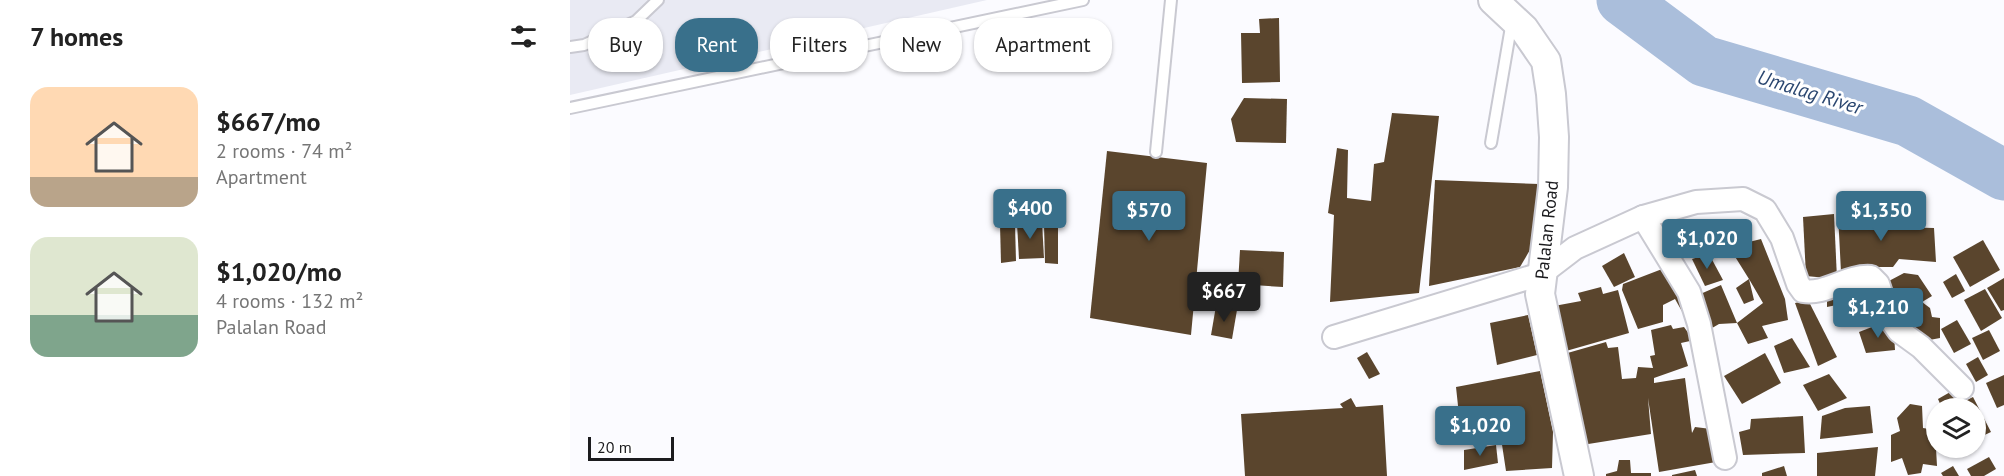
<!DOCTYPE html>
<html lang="en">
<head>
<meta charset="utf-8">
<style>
  body { margin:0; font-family:"PT Sans",sans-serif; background:#f6f6f6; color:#222; height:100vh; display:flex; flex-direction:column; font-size:22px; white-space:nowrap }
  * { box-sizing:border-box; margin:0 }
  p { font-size:20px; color:#767676 }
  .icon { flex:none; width:33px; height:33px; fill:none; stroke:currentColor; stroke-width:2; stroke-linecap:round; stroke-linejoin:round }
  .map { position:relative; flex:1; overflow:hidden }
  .details { display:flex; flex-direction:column; background:#fff; width:570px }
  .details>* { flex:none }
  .guide { position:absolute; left:18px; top:18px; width:570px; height:54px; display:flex; gap:12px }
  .tools { position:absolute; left:1356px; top:398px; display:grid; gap:12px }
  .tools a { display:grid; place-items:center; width:60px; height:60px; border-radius:50%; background:#fff; box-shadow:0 2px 4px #0004; font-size:30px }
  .scale { position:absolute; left:18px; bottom:15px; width:86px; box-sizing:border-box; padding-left:6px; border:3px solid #1b1b1e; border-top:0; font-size:16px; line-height:21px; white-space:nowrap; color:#1b1b1e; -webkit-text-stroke:4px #fff; paint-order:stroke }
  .price { position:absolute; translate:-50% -51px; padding:0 14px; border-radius:6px; background:#39708b; color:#fff; font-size:20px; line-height:39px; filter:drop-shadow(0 2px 3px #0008) }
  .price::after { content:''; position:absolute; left:50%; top:36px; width:18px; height:14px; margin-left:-9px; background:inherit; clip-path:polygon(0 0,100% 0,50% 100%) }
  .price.active { background:#222; color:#fff }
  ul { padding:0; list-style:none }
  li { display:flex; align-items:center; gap:18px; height:150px; padding:0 30px }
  li span { display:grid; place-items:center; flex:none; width:168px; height:120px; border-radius:18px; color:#555 }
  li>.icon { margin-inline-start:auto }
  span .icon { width:72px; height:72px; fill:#fffc; stroke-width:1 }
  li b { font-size:26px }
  h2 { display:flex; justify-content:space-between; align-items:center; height:72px; padding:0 30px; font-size:26px }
  .pill { padding:0 21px; border-radius:24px; background:#fff; box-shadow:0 2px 4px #0004; font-size:21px; line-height:54px }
  .pill.active { background:#39708b; color:#fff }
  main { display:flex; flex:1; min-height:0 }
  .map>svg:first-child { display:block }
</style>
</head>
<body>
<main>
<section class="details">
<h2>7 homes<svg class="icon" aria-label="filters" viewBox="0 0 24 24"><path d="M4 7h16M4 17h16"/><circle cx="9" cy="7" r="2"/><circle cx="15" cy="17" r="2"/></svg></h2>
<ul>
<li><span style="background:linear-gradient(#ffd9b3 75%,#b9a48a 0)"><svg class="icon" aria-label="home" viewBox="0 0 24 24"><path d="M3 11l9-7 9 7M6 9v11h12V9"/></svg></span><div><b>$667/mo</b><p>2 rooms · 74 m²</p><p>Apartment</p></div></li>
<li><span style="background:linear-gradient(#dfe7d0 65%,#7fa58c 0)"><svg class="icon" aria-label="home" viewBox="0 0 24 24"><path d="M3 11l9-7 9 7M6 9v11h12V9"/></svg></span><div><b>$1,020/mo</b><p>4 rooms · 132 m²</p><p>Palalan Road</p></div></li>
</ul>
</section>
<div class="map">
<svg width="1434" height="476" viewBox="0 0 1434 476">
  <rect width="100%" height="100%" fill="#fbfbff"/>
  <polygon fill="#e9eaf3" points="0,0 417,0 0,95"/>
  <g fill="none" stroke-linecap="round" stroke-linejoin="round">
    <polyline stroke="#aabedb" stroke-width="51" points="1052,0 1134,61 1338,121 1434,175"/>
  </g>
  <g fill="#5a452d">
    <polygon points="709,18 710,82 672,83 671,33 690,33 689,19"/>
    <polygon points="674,98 717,99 716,143 666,142 661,119"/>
    <polygon points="822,113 869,116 849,293 760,302 764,215 758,213 767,148 778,150 777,198 801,201 804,164 814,162"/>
    <polygon points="537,151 637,163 621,335 520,318"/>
    <polygon points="865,180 969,184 964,243 950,267 859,286"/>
    <polygon points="1304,213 1321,214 1327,227 1364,228 1366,262 1329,259 1323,267 1300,267 1271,272 1268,214"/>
    <polygon points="1264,214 1267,279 1236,276 1233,217"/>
    <polygon points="472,222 474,258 449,259 447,223"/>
    <polygon points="488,223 488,264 475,263 474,224"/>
    <polygon points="430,224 445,225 446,261 431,263"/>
    <polygon points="1191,239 1215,299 1218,320 1192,326 1198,338 1178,344 1167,323 1149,324 1137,331 1128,295 1151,285 1167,323 1193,303 1179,279 1184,300 1174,304 1166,288 1179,279 1159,247"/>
    <polygon points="1413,240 1430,270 1400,287 1383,257"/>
    <polygon points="670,250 714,252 713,287 668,284"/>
    <polygon points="1054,253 1065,277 1044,287 1032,266"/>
    <polygon points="1139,254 1153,280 1135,286 1122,259"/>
    <polygon points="1100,266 1114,315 1105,299 1093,305 1093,322 1068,329 1052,290 1053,284"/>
    <polygon points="1334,273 1348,275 1362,296 1352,302 1360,308 1362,317 1370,318 1370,338 1349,342 1330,316 1317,282"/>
    <polygon points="1386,274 1395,291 1382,298 1373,282"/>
    <polygon points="1434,278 1434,310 1431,311 1417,288"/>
    <polygon points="1299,284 1300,298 1257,307 1257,294"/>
    <polygon points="1031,287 1033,294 1048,290 1059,333 996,351 984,306 1011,301 1008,293"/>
    <polygon points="1415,289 1432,318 1411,331 1394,300"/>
    <polygon points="1238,300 1267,357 1248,366 1225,303"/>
    <polygon points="646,306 667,310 662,339 641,335"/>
    <polygon points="958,315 967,355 927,365 920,323"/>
    <polygon points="1387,320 1401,344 1384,353 1371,329"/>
    <polygon points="1315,322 1324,334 1325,350 1296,353 1289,332"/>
    <polygon points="1101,325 1103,329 1114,327 1119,334 1120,341 1111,343 1118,366 1084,378 1084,383 1115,378 1122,433 1125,427 1141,429 1146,462 1089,472 1078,398 1081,434 1012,445 1000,388 1005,384 994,354 1036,342 1038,348 1048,347 1052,379 1066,378 1068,367 1083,368 1080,356 1085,355 1081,330"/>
    <polygon points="1419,330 1430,351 1413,360 1402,338"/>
    <polygon points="1222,338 1240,367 1214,373 1204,346"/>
    <polygon points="797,352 810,374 799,379 787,358"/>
    <polygon points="1195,353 1211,383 1172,404 1154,376"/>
    <polygon points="1408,357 1418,375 1406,382 1396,364"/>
    <polygon points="970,371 983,432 982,468 936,471 931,438 892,443 886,387"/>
    <polygon points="1259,374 1277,398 1248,411 1233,385"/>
    <polygon points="1434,375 1434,405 1427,408 1416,383"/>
    <polygon points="1382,391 1385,398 1371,406 1368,399"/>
    <polygon points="1403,397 1421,432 1406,439 1406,408 1380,408"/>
    <polygon points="781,398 786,407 813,405 817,476 675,476 671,414 773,408 770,404"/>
    <polygon points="1340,404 1352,406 1353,428 1365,430 1367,466 1353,464 1351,473 1338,475 1332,458 1321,462 1321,435 1330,431 1327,418"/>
    <polygon points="1300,406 1303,433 1250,439 1252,416 1275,408"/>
    <polygon points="1233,416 1235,453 1173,455 1169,432 1180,429 1181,419"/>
    <polygon points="926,445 928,463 894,470 894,450"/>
    <polygon points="1308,447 1305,476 1247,476 1247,453"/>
    <polygon points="1419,457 1426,469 1414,476 1401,476 1397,469"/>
    <polygon points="1049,460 1060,460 1061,473 1081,473 1081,476 1036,476 1036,474 1047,471"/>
    <polygon points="1214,466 1217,476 1192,476 1192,473"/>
    <polygon points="1383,466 1389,476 1373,476 1371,473"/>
    <polygon points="1125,470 1127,476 1102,476 1102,475"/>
  </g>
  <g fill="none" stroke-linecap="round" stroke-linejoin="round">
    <g stroke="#c9c9d1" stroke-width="14">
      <g id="service">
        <polyline points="0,47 14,45 66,21 88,0"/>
        <polyline points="0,108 513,0"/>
        <polyline points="921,143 942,21"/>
        <polyline points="586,152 601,0"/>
      </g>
    </g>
    <g stroke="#c9c9d1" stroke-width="26">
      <g id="minor">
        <path d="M 1073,217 L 1126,202 L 1173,199 L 1195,210 L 1212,238 L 1228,284 L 1233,291 C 1256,295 1277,275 1301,277 L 1308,284 L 1319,317 L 1329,331 L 1351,347 L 1392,388"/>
        <polyline points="764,337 971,274 1005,248 1073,217 1119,292 1129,324 1155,458"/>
      </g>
    </g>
    <g stroke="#c9c9d1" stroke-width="32">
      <polyline id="tertiary" points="923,0 954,29 976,61 981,94 984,137 983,187 970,294 1009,476"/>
    </g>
    <use href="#service" stroke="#fff" stroke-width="10"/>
    <use href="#minor" stroke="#fff" stroke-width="22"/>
    <use href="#tertiary" stroke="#fff" stroke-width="28"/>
  </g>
  <g text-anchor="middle" stroke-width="6" stroke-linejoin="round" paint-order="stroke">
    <g font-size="18" fill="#1b1b1e" stroke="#fff">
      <text transform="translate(977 230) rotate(-84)" y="6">Palalan Road</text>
    </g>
    <g font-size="20" font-style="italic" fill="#2b4770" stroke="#fff">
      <text transform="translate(1240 92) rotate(17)" y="7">Umalag River</text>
    </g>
  </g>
</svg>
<div class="tools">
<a><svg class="icon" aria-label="layers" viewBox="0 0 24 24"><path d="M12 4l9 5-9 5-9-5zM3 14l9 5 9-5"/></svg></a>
</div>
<div class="scale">20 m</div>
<b class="price" style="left:460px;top:240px">$400</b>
<b class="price" style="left:579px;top:242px">$570</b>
<b class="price" style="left:1311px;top:242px">$1,350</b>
<b class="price" style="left:1137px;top:270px">$1,020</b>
<b class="price active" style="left:654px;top:323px">$667</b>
<b class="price" style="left:1308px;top:339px">$1,210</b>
<b class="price" style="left:910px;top:457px">$1,020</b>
<div class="guide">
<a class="pill">Buy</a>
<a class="pill active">Rent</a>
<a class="pill">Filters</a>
<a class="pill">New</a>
<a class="pill">Apartment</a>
</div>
</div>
</main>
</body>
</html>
